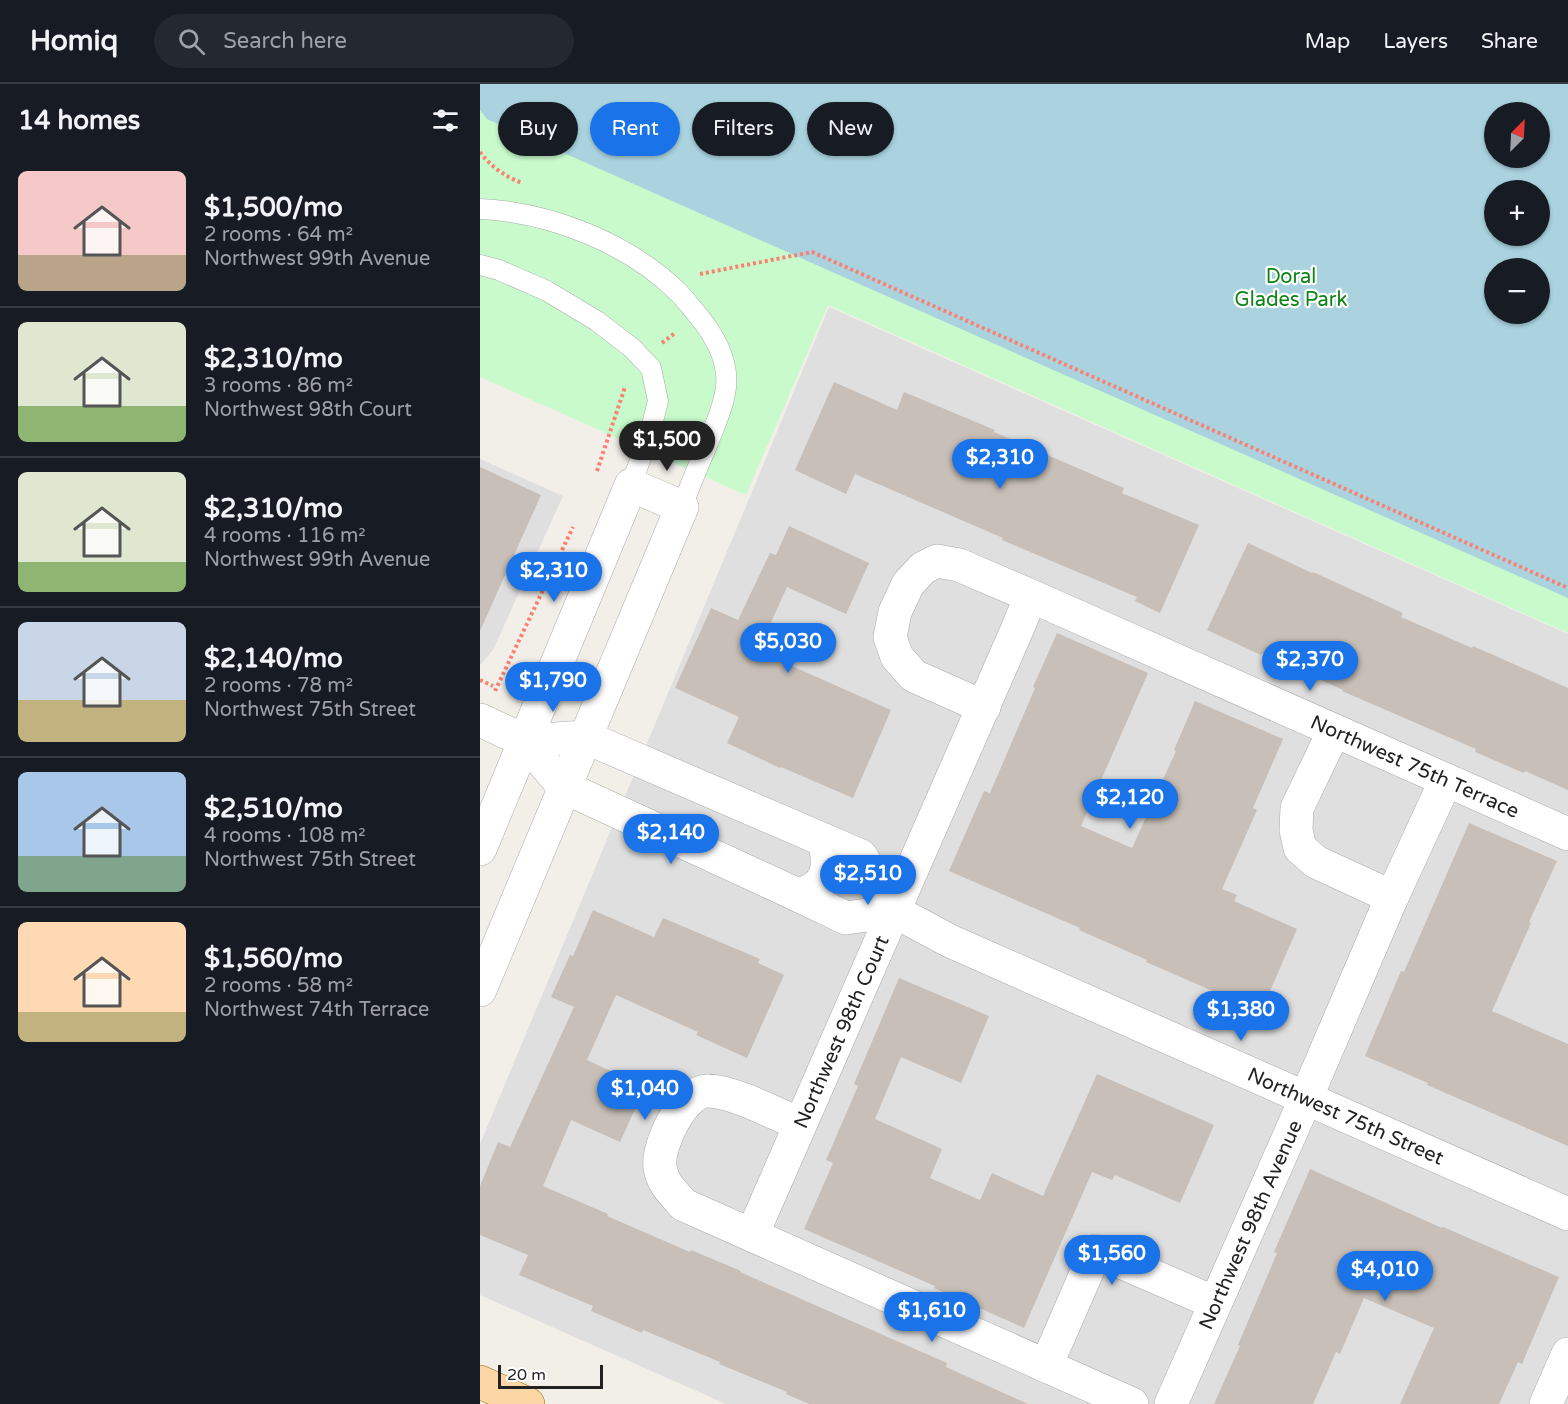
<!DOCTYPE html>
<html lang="en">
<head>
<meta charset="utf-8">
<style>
  body { margin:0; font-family:"Varela Round",sans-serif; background:#242831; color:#f1f3f6; height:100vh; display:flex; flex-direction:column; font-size:22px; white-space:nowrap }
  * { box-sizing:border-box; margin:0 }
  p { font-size:20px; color:#9ea1a6 }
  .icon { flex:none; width:33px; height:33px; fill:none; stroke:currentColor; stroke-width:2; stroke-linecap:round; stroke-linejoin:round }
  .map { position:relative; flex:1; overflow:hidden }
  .drawer { display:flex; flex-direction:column; background:#171b24; width:480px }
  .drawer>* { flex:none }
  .guide { position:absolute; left:18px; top:18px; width:570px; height:54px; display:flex; gap:12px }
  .needle { width:39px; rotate:24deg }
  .fabs { position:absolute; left:1004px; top:18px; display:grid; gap:12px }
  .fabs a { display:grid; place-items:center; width:66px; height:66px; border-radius:50%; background:#171b24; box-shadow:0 2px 4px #0004; font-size:30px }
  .scale { position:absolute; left:18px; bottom:15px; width:105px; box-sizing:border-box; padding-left:6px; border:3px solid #222; border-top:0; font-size:16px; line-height:21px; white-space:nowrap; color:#222; -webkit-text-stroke:4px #fff; paint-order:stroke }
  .price { position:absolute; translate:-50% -51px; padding:0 14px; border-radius:21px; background:#1a73e8; color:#fff; font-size:20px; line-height:39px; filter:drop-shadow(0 2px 3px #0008) }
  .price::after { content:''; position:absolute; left:50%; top:36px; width:18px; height:14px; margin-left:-9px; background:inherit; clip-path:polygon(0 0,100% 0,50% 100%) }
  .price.on { background:#222; color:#fff }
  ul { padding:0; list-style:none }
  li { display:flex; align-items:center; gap:18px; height:150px; padding:0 18px }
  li+li { border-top:2px solid #363941 }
  li span { display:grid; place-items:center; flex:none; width:168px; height:120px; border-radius:9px; color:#555 }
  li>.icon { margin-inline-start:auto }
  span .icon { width:72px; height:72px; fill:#fffc; stroke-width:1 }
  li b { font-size:26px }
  h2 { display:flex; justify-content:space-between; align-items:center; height:72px; padding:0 18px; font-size:26px }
  .pill { padding:0 21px; border-radius:27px; background:#171b24; box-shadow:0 2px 4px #0004; font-size:21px; line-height:54px }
  .pill.on { background:#1a73e8; color:#fff }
  header { display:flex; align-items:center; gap:36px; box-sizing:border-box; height:84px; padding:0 30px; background:#171b24; border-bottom:2px solid #363941 }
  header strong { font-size:28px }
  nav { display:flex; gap:33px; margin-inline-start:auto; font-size:21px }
  .search { width:420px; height:54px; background:#242831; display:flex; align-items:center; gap:15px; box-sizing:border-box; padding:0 21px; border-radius:33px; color:#9ea1a6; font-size:22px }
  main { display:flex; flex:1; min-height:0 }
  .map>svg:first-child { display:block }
</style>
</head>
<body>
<header>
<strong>Homiq</strong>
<div class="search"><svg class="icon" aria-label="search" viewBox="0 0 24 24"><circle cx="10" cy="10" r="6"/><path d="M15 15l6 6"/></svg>Search here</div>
<nav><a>Map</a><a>Layers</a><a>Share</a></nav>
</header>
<main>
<section class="drawer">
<h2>14 homes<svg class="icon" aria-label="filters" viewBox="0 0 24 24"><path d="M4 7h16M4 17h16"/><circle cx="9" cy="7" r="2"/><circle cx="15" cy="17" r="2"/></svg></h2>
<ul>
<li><span style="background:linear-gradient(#f6c9c9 70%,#b9a48a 0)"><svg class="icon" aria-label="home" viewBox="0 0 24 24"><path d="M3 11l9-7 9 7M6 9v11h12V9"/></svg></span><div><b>$1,500/mo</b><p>2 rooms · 64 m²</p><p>Northwest 99th Avenue</p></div></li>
<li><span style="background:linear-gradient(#dfe7d0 70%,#8fb573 0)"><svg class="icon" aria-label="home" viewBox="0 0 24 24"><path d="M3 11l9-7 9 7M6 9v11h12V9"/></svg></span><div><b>$2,310/mo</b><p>3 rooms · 86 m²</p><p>Northwest 98th Court</p></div></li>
<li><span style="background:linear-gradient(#dfe7d0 75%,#8fb573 0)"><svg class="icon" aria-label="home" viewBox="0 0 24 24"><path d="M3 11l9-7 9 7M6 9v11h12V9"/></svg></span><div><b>$2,310/mo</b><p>4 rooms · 116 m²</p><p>Northwest 99th Avenue</p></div></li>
<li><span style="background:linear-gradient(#c9d6e8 65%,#c2b280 0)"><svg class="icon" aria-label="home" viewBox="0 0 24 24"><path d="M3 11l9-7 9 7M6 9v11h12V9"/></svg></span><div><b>$2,140/mo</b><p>2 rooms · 78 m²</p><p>Northwest 75th Street</p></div></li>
<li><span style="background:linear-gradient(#a9c7e8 70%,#7fa58c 0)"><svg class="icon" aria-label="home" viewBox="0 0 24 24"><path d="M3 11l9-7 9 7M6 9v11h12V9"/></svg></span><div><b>$2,510/mo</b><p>4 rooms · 108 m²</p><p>Northwest 75th Street</p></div></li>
<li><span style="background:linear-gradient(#ffd9b3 75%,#c2b280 0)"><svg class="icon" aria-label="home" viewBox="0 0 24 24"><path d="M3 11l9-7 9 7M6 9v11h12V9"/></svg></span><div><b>$1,560/mo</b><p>2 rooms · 58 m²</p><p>Northwest 74th Terrace</p></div></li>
</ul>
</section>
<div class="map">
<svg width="1088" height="1320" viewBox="0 0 1088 1320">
  <rect width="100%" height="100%" fill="#f2efe9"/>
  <g fill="#e0dfdf">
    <polygon points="349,223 1088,550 1088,1320 246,1320 0,1211 0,1060"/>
    <polygon points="0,375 83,412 13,566 0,581"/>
  </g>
  <path fill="#c8facc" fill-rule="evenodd" d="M 0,0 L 1088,0 L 1088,549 L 348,221 L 266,411 L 0,293 ZM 1014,28 L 1059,28 L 1059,74 L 1014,74 ZM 1014,106 L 1059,106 L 1059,152 L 1014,152 ZM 1014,184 L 1059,184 L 1059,230 L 1014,230 Z"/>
  <path fill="#aad3df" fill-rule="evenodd" d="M 0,0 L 1088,0 L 1088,514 L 7,35 L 0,26 ZM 1014,28 L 1059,28 L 1059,74 L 1014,74 ZM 1014,106 L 1059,106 L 1059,152 L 1014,152 ZM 1014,184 L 1059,184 L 1059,230 L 1014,230 Z"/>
  <g fill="#c7bfb8">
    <polygon points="354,298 417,326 424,308 515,346 514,348 644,404 642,409 719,441 680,529 655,517 657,513 522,456 523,454 375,390 366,410 315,386"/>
    <polygon points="0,383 61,411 0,547"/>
    <polygon points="309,442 389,479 366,530 307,503 278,567 411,626 373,714 301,683 300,684 247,659 259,633 195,604 231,524 258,536 290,469 296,471"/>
    <polygon points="768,459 832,489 833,488 923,529 921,533 992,564 993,562 1088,604 1088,706 1045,687 1044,689 995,668 996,665 862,607 863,606 782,569 781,571 727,546"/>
    <polygon points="577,549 668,589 601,742 652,764 696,667 694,666 715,617 803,655 773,724 777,726 742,805 757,811 754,817 817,845 781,928 666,878 667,876 599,846 600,844 469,787 504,707 510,709 555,604 553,603"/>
    <polygon points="989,739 1077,777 1049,838 1051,839 1012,927 1088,960 1088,1062 947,1001 948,999 885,972 921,887 924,888"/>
    <polygon points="113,826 174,853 183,834 280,875 278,879 304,891 267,974 216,951 218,948 136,911 107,976 165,1003 140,1058 91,1036 63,1102 128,1130 127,1132 210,1168 211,1166 261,1187 260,1188 467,1279 466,1283 548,1320 329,1320 306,1310 307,1308 239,1280 240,1278 163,1246 162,1249 111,1227 113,1222 39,1191 48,1171 0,1151 0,1102 18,1058 30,1063 94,923 71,913 90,871 93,872"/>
    <polygon points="419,894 509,932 481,999 421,973 395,1035 462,1065 450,1094 500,1116 512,1089 563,1112 617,990 734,1041 700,1119 635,1091 632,1096 612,1088 544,1244 454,1204 455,1202 324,1145 353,1079 346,1076 378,1002 374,1000"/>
    <polygon points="830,1085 962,1144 963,1143 1079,1193 1042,1280 1038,1278 1019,1320 920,1320 954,1244 884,1214 860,1270 856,1268 833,1320 734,1320 760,1262 758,1261 797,1169 794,1168"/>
  </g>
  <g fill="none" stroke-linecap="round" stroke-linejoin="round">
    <g stroke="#a9a9a9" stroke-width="21">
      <g id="service">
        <path d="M 0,125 C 70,128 148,159 198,208 C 204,214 210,222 216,229 C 233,249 249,275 246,303 C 244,322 235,341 228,359 C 219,380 210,401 202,423"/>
        <polyline points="0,181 19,186 67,207 117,237 152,264 171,284 178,317 170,349 151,401"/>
      </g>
    </g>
    <g stroke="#a9a9a9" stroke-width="34">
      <g id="minor">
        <path id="s1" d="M 504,623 L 434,592 L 417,573 L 410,553 L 415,528 L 428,500 L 443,484 L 457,477 L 479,481 L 551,512 L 1088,750"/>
        <polyline points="0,636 45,657 84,703 320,812 366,834 414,827"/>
        <polyline points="854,647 817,724 816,746 820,764 836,778 912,813"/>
        <path id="s2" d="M 45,657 L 105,653 L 381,772 L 414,827 L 470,857 L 1088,1130"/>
        <polyline points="0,765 151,401 202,423 0,906"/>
        <path d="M 320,812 C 325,809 332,806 337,802 C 351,789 348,773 344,756"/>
        <path d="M 320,1040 C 295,1030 255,1008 229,1007 C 204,1005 177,1061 180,1083 C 182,1099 193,1109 204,1121 L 652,1320"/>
        <path id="s3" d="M 272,1151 L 536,548 L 551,512"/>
        <polyline points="566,1282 616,1167 735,1219"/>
        <path id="s4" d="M 691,1320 L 826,1014 L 912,813 L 966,696"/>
        <polyline points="1066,1320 1088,1270"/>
      </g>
    </g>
    <g stroke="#a06b00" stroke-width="34">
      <polyline id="primary" points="0,1298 48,1320"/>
    </g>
    <g stroke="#fa8072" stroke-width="4" stroke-dasharray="3 3" stroke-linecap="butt">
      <path d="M 0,68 C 10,82 26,93 42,99"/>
      <polyline points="220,190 332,168 1088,504"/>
      <polyline points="182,259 195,249"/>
      <polyline points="117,387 145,303"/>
      <polyline points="0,596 13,602"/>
      <polyline points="15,607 93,443"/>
    </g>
    <use href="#service" stroke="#fff" stroke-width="20"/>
    <use href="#minor" stroke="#fff" stroke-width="33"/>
    <use href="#primary" stroke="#fcd6a4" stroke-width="33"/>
  </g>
  <g text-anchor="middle" stroke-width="4.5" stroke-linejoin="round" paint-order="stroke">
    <g font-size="20" fill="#0c8416" stroke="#fff">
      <text x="811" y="199">Doral<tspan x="811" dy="23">Glades Park</tspan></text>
    </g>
    <g font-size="20" fill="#222" stroke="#fff">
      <text dy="7" stroke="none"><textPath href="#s1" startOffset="738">Northwest 75th Terrace</textPath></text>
      <text dy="7" stroke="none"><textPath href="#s3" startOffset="222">Northwest 98th Court</textPath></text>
      <text dy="7" stroke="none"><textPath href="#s2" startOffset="921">Northwest 75th Street</textPath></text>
      <text dy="7" stroke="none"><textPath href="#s4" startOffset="196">Northwest 98th Avenue</textPath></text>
    </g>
  </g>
</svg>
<div class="fabs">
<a><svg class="needle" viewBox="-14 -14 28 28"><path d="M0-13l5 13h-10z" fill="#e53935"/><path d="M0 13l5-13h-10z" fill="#9ea1a6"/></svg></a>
<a>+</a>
<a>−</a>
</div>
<div class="scale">20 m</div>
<b class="price on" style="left:187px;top:388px">$1,500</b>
<b class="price" style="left:520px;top:406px">$2,310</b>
<b class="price" style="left:74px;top:519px">$2,310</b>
<b class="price" style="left:308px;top:590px">$5,030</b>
<b class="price" style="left:830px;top:608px">$2,370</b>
<b class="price" style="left:73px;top:629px">$1,790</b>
<b class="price" style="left:650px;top:746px">$2,120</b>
<b class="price" style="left:191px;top:781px">$2,140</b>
<b class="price" style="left:388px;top:822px">$2,510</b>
<b class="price" style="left:761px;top:958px">$1,380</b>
<b class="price" style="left:165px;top:1037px">$1,040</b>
<b class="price" style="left:632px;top:1202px">$1,560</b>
<b class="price" style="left:905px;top:1218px">$4,010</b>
<b class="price" style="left:452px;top:1259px">$1,610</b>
<div class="guide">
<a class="pill">Buy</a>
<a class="pill on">Rent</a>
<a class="pill">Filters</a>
<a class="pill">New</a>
</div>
</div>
</main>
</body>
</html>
